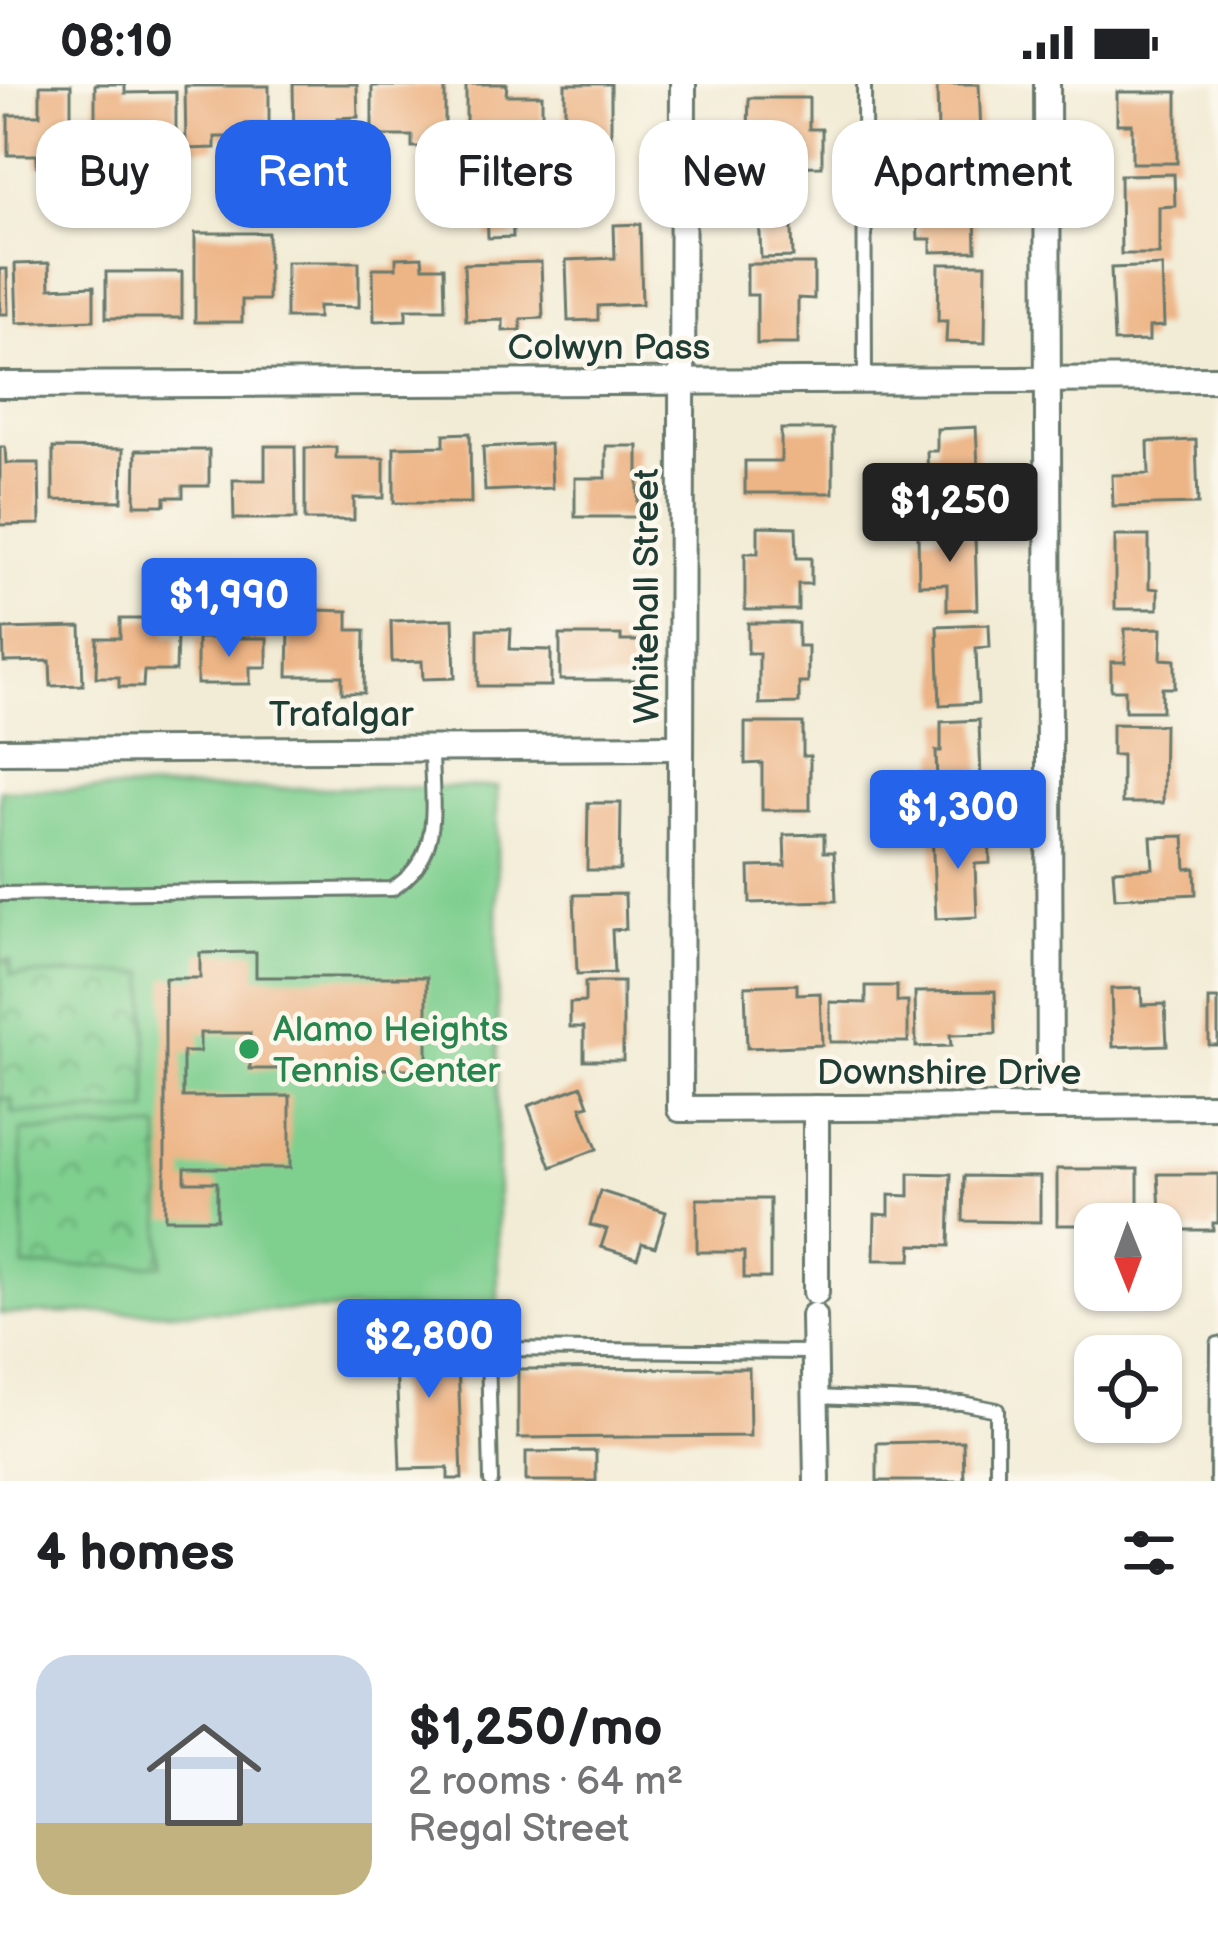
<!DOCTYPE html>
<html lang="en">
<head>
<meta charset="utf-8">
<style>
  body { margin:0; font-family:"Balsamiq Sans",sans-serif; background:#f6f6f6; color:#202124; height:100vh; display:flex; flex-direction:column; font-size:45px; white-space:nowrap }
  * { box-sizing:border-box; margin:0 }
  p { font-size:39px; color:#757577 }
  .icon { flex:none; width:66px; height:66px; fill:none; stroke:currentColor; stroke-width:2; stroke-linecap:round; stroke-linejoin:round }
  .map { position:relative; height:1397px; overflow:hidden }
  .side { display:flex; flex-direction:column; background:#fff; flex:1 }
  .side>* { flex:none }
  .hud { position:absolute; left:36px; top:36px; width:1146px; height:108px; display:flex; gap:24px }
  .needle { width:78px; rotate:179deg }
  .controls { position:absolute; left:1074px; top:1119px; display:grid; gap:24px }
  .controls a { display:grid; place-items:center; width:108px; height:108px; border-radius:24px; background:#fff; box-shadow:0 3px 9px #0004; font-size:60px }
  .price { position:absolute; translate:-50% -102px; padding:0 27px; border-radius:12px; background:#2563eb; color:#fff; font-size:39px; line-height:78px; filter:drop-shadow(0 3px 6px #0008) }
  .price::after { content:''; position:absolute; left:50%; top:72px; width:36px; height:27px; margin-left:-18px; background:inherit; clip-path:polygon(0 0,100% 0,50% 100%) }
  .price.selected { background:#222; color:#fff }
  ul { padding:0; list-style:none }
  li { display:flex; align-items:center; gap:36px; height:300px; padding:0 36px }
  li span { display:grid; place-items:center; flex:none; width:336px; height:240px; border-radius:36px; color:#555 }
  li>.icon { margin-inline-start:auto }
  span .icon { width:144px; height:144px; fill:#fffc; stroke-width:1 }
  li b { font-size:51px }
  h2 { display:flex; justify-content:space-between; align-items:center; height:144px; padding:0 36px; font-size:51px }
  .chip { padding:0 42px; border-radius:36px; background:#fff; box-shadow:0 3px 9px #0004; font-size:42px; line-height:108px }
  .chip.selected { background:#2563eb; color:#fff }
  .status { display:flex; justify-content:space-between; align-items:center; height:84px; padding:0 60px; background:#fff; direction:ltr }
  .status svg { height:33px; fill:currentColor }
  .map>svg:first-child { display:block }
</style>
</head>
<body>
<div class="status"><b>08:10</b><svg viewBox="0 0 49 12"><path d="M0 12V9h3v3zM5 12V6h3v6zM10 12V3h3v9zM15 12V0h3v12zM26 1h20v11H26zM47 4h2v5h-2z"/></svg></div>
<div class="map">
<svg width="1218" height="1397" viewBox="0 0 1218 1397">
  <defs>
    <pattern id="park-crowns" width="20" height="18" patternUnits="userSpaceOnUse" patternTransform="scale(3)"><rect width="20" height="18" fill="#7fcf8f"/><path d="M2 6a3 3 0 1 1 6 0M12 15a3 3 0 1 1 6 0" fill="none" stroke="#67a976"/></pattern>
  </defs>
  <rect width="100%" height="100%" fill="#fbf7ec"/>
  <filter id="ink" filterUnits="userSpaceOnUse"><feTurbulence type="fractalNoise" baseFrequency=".00833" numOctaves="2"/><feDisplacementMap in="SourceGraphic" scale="24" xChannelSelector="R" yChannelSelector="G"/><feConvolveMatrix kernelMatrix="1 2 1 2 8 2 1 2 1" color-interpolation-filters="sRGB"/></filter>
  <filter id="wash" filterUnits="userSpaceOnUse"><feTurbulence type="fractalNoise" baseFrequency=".004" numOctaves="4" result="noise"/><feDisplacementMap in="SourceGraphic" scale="48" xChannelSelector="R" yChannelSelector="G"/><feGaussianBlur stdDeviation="2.7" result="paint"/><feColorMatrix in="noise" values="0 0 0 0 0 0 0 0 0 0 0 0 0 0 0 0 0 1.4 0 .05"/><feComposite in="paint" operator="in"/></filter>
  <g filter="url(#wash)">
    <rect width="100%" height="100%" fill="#f2ecd6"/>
    <polygon fill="#7fcf8f" stroke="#4f8662" stroke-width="3" points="497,703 498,1224 0,1230 0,706"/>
    <g fill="url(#park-crowns)" stroke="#4f8662" stroke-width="3">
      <polygon points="0,876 10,876 11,891 146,889 148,1027 12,1029 12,1015 0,1015"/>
      <polygon points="160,1044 162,1181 24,1183 21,1047"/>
    </g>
    <g id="blocks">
      <g fill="#edb485">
        <polygon points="95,0 125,0 125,9 176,8 176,47 139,47 139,57 119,57 119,47 95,46"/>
        <polygon points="293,0 357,0 358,33 338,34 339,52 294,53"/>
        <polygon points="466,0 507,0 506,11 542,11 542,48 466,48"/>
        <rect x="565" y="0" width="46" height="72"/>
        <polygon points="937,0 979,0 982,76 913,79 912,50 938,49"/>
        <polygon points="40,1 71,1 71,82 37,82 37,71 8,71 8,31 40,31"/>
        <polygon points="185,2 269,2 269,40 246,40 246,53 215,53 215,64 186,65"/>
        <polygon points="372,2 445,2 445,63 412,63 412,52 372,52"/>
        <polygon points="1117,8 1177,8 1177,79 1132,79 1132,40 1117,40"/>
        <polygon points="749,14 809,14 809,45 822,45 822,82 761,83 761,44 748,45"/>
        <polygon points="877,89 909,89 909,118 877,117"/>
        <polygon points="1174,90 1175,122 1159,123 1159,170 1121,170 1120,91"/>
        <polygon points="990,92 992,128 975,129 976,167 931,168 931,155 918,155 916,115 931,115 931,94"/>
        <polygon points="790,93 793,173 761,174 759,127 748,128 747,95"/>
        <polygon points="512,122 513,153 488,154 487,123"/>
        <polygon points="640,140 642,220 598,222 598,236 568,237 566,176 615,174 614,141"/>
        <polygon points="195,149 268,149 268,216 242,216 242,238 195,238"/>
        <polygon points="422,173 423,183 444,183 445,225 406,225 406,236 374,237 373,184 396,184 396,174"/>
        <polygon points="286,178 359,178 359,223 318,222 318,234 286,234"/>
        <polygon points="541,178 543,234 521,235 521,246 503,247 503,236 466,237 464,180"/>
        <polygon points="49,179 50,204 94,202 94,236 17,239 15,180"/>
        <polygon points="747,180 814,180 814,215 798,214 798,260 757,260 757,211 747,211"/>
        <polygon points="939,180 986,180 985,259 946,258 947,237 938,237"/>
        <polygon points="1162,182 1164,242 1149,243 1149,257 1114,258 1111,184"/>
        <polygon points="0,185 7,185 8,230 0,230"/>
        <rect x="106" y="188" width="76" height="46"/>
        <polygon points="976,343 980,423 938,425 937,401 928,401 927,367 937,367 937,345"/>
        <polygon points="781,345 833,345 833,409 745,409 745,377 781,377"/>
        <polygon points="470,349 471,419 394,419 394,363 444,362 444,350"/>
        <polygon points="1196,356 1198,420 1113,422 1112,391 1149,390 1148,358"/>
        <polygon points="550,360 552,404 485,407 483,363"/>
        <polygon points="265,362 295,362 296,435 234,435 233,396 265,396"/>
        <polygon points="606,362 638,362 638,433 575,433 575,394 606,394"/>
        <polygon points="0,363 5,363 6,379 39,379 40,440 0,441"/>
        <polygon points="336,363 336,374 384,374 384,414 354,414 354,436 305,436 305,364"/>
        <polygon points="53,364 123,365 122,417 53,416"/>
        <polygon points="136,366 209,366 209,402 183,402 183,413 165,413 165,421 135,421"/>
        <polygon points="942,438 963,438 964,451 975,451 977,525 947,526 947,500 919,501 918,451 942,451"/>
        <polygon points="758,442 796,443 797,474 811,474 811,500 798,500 798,526 745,526 745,469 758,469"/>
        <polygon points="1115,452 1149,452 1149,504 1158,505 1158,525 1115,525"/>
        <polygon points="316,526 348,527 348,546 365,546 364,609 342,609 342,592 288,592 289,545 316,545"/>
        <polygon points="120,535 166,535 166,551 177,551 176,587 144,587 143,603 119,603 119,593 96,593 97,554 120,554"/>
        <polygon points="453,535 455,594 423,595 422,577 392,578 391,537"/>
        <polygon points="748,539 798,539 798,562 808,562 808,599 799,599 799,619 759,620 759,569 748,569"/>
        <polygon points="989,540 990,563 976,564 978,619 940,621 937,542"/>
        <polygon points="81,543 83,601 51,602 50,577 4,578 3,545"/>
        <polygon points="1162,544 1161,575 1175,576 1175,604 1162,604 1162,627 1125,627 1125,606 1111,606 1111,578 1125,578 1125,545"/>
        <polygon points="478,545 511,545 510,565 551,566 551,602 478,602"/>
        <polygon points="560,551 621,551 621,557 644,557 644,596 560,596"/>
        <polygon points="197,554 267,554 267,583 250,583 250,600 197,600"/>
        <polygon points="979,636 982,728 938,730 936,667 941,667 941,638"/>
        <polygon points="745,639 803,639 803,672 810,672 810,726 762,726 762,679 745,680"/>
        <polygon points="1112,640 1164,641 1163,719 1122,719 1122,671 1112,671"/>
        <polygon points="588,719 621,719 620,786 587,786"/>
        <polygon points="989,747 990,779 975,780 977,833 936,835 932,749"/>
        <polygon points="824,750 824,768 834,768 836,817 750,819 749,783 785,782 784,751"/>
        <polygon points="1184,752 1186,785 1195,784 1196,810 1115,814 1113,786 1153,784 1151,753"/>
        <polygon points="625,810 626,845 612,846 614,889 577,890 574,811"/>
        <polygon points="256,868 256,893 427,893 427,985 250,985 250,949 200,949 200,968 183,968 183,1013 290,1012 290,1084 185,1084 185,1098 217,1098 217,1135 165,1135 165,894 200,894 200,869"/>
        <polygon points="585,898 623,898 623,976 584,976 584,943 570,943 570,919 585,918"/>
        <polygon points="797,900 797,910 820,909 822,961 747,964 745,902"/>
        <polygon points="866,902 897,902 897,918 908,918 908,958 830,958 830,918 866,919"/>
        <polygon points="1141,904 1142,921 1165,920 1167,961 1113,963 1111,905"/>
        <polygon points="995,907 996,950 950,951 951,962 916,963 915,908"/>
        <rect x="1209" y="915" width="9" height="46"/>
        <polygon points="582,1002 589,1021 581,1023 597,1065 551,1083 528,1022"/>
        <polygon points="1057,1085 1138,1085 1138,1125 1092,1125 1092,1141 1057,1141"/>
        <polygon points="909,1089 951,1090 949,1162 912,1161 911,1176 874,1176 875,1130 889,1131 889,1111 909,1112"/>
        <polygon points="1158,1090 1218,1090 1218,1139 1213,1139 1213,1146 1161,1146"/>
        <polygon points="964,1092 1040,1093 1040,1138 963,1137"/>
        <polygon points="600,1107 666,1128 655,1163 642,1159 637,1174 601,1163 607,1145 590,1141"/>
        <polygon points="697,1115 770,1115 770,1194 744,1194 744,1168 697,1168"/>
        <polygon points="457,1247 462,1395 448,1395 448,1384 400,1385 395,1249"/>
        <polygon points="749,1284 750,1352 518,1354 518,1285"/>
        <polygon points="963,1357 964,1397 877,1397 877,1359"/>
        <polygon points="596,1367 596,1397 526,1397 526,1368"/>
      </g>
    </g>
  </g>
  <g filter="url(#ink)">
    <use href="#blocks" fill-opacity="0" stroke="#697a6d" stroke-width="3"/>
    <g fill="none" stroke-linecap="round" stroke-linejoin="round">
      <g stroke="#697a6d" stroke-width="18">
        <g id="lane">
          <polyline points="864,0 865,295"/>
          <path d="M 0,810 L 392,805 C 445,772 431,720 431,665"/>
          <polyline points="816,1313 962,1319 997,1326 997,1397"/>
          <polyline points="491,1397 488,1265 814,1268"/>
          <polyline points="1217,1397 1218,1260"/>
        </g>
      </g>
      <g stroke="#697a6d" stroke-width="30">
        <g id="street">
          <polyline points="683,0 680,1025 1218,1022"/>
          <polyline points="1047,0 1050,1023"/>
          <polyline points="0,301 1218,295"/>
          <polyline points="0,667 681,663"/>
          <polyline points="816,1208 816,1024"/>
          <polyline points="814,1232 817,1397"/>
        </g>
      </g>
      <use href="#lane" stroke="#fff" stroke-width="12"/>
      <use href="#street" stroke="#fff" stroke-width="24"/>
    </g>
  </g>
  <circle fill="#2e9e5b" stroke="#fbf7ec" stroke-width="4.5" cx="249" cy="965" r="12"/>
  <g text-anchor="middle" stroke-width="9" stroke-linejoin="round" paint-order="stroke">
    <g font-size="36" fill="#1f3d34" stroke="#fbf7ec">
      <text x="609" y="275">Colwyn Pass</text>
      <text transform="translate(645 512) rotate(-90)" y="13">Whitehall Street</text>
      <text x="341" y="642">Trafalgar</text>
      <text x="949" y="1000">Downshire Drive</text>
    </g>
    <g font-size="36" fill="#27864d" stroke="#fbf7ec" text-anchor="start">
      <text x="273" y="957">Alamo Heights<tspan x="273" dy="41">Tennis Center</tspan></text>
    </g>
  </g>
</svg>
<div class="controls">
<a><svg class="needle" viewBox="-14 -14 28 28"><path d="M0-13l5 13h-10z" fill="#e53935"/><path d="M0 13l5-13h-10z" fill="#757577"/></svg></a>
<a><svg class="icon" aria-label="locate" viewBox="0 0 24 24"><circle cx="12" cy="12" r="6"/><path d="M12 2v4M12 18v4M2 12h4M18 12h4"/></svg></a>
</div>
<b class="price selected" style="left:950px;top:481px">$1,250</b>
<b class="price" style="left:229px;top:576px">$1,990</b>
<b class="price" style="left:958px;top:788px">$1,300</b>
<b class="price" style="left:429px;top:1317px">$2,800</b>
<div class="hud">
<a class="chip">Buy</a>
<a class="chip selected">Rent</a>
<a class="chip">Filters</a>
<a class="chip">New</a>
<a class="chip">Apartment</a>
</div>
</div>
<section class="side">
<h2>4 homes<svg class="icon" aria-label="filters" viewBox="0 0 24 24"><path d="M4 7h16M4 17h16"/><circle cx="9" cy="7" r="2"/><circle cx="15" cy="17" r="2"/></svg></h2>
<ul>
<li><span style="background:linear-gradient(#c9d6e8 70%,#c2b280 0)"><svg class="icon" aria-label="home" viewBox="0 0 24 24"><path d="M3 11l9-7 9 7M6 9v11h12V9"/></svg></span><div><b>$1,250/mo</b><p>2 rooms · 64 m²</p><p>Regal Street</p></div></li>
</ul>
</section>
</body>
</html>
